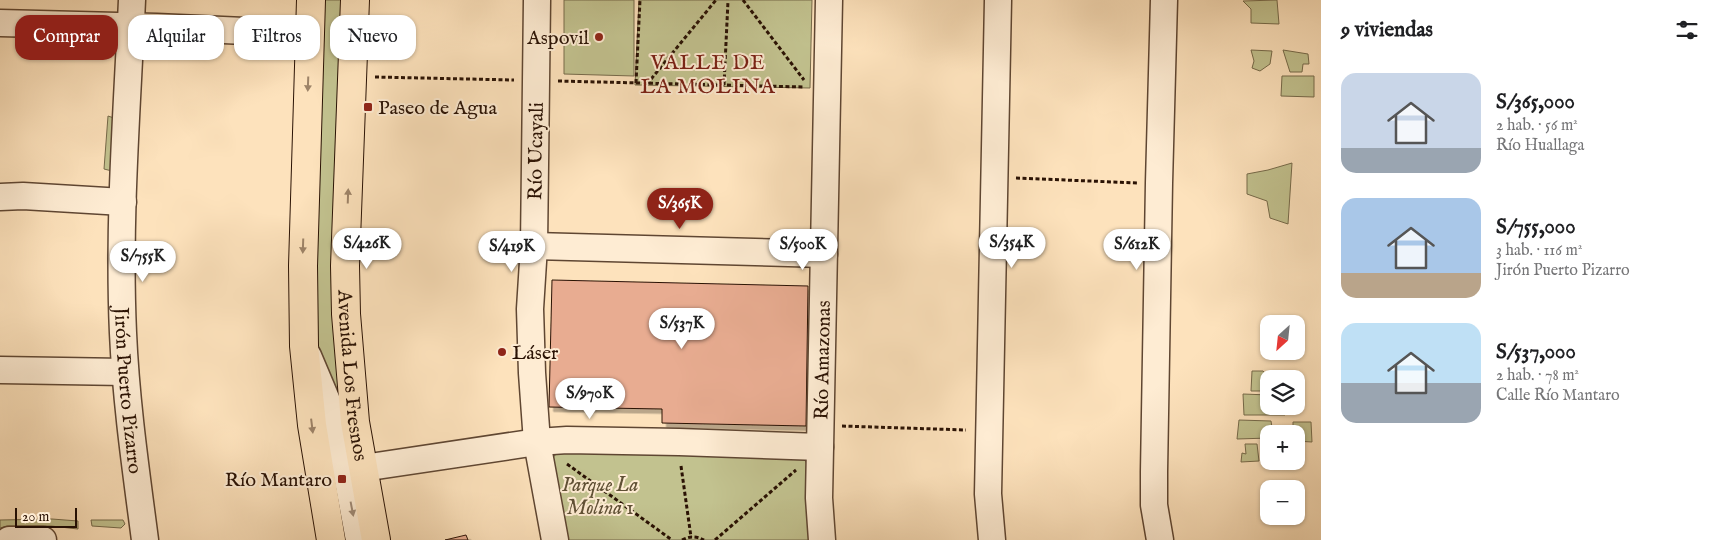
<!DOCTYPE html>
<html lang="es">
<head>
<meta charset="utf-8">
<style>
  body { margin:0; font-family:"IM FELL English",serif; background:#f2f2f2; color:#202124; height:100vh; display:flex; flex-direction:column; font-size:19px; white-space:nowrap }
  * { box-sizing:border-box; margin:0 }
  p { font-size:16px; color:#757577 }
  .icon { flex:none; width:28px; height:28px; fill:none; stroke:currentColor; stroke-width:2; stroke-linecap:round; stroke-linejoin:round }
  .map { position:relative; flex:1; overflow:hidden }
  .details { display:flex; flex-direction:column; background:#fff; width:400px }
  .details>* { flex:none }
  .guide { position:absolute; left:15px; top:15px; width:475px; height:45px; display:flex; gap:10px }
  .needle { width:32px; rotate:207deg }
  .buttons { position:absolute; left:1260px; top:315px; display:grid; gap:10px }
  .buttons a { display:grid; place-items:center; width:45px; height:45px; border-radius:10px; background:#fff; box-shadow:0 1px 4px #0004; font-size:25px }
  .scale { position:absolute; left:15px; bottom:12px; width:62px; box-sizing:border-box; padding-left:5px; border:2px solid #2a1204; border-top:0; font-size:14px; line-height:18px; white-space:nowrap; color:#2a1204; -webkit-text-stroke:4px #feecd3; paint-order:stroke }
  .price { position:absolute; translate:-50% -42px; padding:0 11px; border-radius:18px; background:#fff; color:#222; font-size:16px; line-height:32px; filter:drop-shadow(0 1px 2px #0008) }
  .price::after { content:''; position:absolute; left:50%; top:30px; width:15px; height:11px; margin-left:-8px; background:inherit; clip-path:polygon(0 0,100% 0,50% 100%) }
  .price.current { background:#8f2418; color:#fff }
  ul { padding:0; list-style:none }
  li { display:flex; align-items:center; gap:15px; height:125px; padding:0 20px }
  li span { display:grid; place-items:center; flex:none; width:140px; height:100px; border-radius:15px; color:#555 }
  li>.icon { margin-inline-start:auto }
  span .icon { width:60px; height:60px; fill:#fffc; stroke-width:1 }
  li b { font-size:21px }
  h2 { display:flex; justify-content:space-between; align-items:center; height:60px; padding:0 20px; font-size:21px }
  .tag { padding:0 18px; border-radius:15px; background:#fff; box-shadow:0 1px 4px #0004; font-size:18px; line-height:45px }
  .tag.current { background:#8f2418; color:#fff }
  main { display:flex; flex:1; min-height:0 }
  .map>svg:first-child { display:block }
</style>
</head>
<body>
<main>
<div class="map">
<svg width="1321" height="540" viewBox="0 0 1321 540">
  <defs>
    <filter id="shadow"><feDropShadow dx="4.5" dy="4.5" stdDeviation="0" flood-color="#0004"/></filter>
  </defs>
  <rect width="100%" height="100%" fill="#fde2bc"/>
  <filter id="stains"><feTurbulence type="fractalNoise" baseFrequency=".004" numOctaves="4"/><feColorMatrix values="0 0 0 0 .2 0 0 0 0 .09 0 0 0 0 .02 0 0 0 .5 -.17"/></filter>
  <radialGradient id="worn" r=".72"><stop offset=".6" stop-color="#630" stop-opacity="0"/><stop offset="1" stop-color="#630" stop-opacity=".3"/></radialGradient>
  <g fill="#c2c28f" stroke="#766a4a">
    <polygon points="321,0 345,0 345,416 314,346"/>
    <polygon points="564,0 634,0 634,76 564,74"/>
    <polygon points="639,0 812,0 810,88 635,85"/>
    <polygon points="1277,0 1279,24 1251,23 1251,9 1243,1"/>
    <polygon points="1251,50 1272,51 1270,64 1260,71 1252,68 1254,61"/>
    <polygon points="1283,50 1308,54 1309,64 1303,64 1302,72 1290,72"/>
    <polygon points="1282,76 1314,76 1314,97 1281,96"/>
    <polygon points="108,116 114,118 112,171 104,169"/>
    <polygon points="1292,163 1288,224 1270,218 1267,201 1247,194 1247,174 1268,170"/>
    <polygon points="1252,371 1263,371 1269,377 1269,391 1251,391"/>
    <polygon points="1243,394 1269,395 1269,406 1281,406 1285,415 1244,415"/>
    <polygon points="1239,420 1271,421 1273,434 1269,434 1269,438 1237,439"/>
    <polygon points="1293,422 1311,422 1312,442 1296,441 1296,434 1293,434"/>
    <polygon points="1245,444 1257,444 1259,461 1241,462 1242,453 1246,454"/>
    <polygon points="565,450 804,459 809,467 814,540 564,540 551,460 555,455"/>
    <polygon points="52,519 78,521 78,529 51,526 7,526 0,528 0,520"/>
    <polygon points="91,520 123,520 125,524 121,528 92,526"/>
  </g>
  <g fill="#e8ac91" stroke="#2a1204" filter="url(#shadow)">
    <polygon points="552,280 808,286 806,426 662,423 662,409 549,407"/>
    <polygon points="466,535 468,540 445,540"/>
  </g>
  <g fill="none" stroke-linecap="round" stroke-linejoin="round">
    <g stroke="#5f4632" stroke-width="29">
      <g id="minor">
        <path id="s1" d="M 132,0 C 127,111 118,222 123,333 C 126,402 136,471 145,540"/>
        <polyline points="537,0 534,246 530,309 532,373 537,442 555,540"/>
        <polyline points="0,23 157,27 310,34"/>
        <polyline points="0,197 23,196 123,202"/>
        <polyline points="534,246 824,254"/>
        <polyline points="308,356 338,427 359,540"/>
        <polyline points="0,370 125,372"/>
        <polyline points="363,468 537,442 567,440 679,442 820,447"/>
        <polyline points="9,540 43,540"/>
        <path id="s2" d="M 822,540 L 819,498 L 829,0"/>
        <polyline points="992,540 988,494 998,0"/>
        <polyline points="1160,540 1154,505 1154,472 1159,183 1164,0"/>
      </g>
    </g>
    <g stroke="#2a1204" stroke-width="30">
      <g id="major">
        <polyline points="311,0 303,266 304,346 312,425 331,540"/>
        <path id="s3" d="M 355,0 L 345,266 L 346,314 L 355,422 L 376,540"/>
      </g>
    </g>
    <g stroke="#2a1204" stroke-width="3" stroke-dasharray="4 2.5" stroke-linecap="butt">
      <polyline points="743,0 804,80"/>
      <polyline points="375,77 514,80"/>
      <polyline points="558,81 804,87"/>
      <polyline points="636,83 640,0"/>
      <polyline points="647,84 716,0"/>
      <polyline points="724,85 728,1"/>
      <polyline points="1016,178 1138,183"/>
      <polyline points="842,426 966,430"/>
      <polyline points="567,464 672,540"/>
      <polyline points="681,466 691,537"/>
      <path d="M 682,540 C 690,536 696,536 704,540"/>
      <polyline points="715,540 796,470"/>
    </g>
    <use href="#minor" stroke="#feecd3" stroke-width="26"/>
    <use href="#major" stroke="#fde2bc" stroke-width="28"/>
  </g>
  <defs><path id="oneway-solid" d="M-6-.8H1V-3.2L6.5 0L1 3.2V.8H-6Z" transform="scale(1.25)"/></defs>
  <g fill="#9e8469">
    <use href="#oneway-solid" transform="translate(308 84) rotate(92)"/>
    <use href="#oneway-solid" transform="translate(348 196) rotate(-88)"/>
    <use href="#oneway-solid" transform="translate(303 246) rotate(92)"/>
    <use href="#oneway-solid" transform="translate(312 426) rotate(83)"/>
  </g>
  <use fill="#9f8a76" href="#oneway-solid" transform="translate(352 509) rotate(79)"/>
  <g fill="#8f2418" stroke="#feecd3" stroke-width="2">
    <circle cx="599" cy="37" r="5"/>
    <rect x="363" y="102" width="10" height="10" rx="2.5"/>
    <circle cx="502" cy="352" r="5"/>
    <rect x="337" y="474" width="10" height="10" rx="2.5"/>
  </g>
  <g text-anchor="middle" stroke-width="4" stroke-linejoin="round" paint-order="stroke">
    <g font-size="20" fill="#2a1204" stroke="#feecd3" text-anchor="end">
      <text x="589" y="44">Aspovil</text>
      <text x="378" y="114" text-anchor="start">Paseo de Agua</text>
      <text x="512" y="359" text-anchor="start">Láser</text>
      <text x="332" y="486">Río Mantaro</text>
    </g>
    <g font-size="20" fill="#2a1204" stroke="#feecd3">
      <text transform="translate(535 151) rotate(-89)" y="7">Río Ucayali</text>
      <text dy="7" stroke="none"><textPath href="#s2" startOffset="180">Río Amazonas</textPath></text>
      <text dy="7" stroke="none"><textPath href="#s3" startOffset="376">Avenida Los Fresnos</textPath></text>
      <text dy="7" stroke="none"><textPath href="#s1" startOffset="391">Jirón Puerto Pizarro</textPath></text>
    </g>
    <g font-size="20" font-style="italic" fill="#5f5035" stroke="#feecd3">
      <text x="600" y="491">Parque La<tspan x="600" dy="23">Molina 1</tspan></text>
    </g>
    <g font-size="21" letter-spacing="1" fill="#7a1f14" stroke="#feecd3">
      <text x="708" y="69">VALLE DE<tspan x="708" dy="24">LA MOLINA</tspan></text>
    </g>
  </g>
  <rect width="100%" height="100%" filter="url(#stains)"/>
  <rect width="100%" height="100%" fill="url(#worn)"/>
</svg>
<div class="buttons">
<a><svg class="needle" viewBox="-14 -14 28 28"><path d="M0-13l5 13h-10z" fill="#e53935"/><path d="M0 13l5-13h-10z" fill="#757577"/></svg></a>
<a><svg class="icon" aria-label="layers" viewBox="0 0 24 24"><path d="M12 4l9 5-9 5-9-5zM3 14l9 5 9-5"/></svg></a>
<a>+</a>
<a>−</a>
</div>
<div class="scale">20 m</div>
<b class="price current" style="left:680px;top:230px">S/365K</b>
<b class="price" style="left:1012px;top:269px">S/354K</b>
<b class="price" style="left:367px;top:270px">S/426K</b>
<b class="price" style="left:803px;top:271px">S/500K</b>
<b class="price" style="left:1137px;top:271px">S/612K</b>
<b class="price" style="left:512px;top:273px">S/419K</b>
<b class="price" style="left:143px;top:283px">S/755K</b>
<b class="price" style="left:682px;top:350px">S/537K</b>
<b class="price" style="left:590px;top:420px">S/970K</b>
<div class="guide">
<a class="tag current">Comprar</a>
<a class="tag">Alquilar</a>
<a class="tag">Filtros</a>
<a class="tag">Nuevo</a>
</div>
</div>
<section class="details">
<h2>9 viviendas<svg class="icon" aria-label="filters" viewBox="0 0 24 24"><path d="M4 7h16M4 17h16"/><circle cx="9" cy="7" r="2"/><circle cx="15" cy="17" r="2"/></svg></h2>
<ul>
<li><span style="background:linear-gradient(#c9d6e8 75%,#9aa5b1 0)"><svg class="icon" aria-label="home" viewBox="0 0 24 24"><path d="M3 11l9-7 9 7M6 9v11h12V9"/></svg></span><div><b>S/365,000</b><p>2 hab. · 56 m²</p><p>Río Huallaga</p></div></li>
<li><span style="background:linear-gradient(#a9c7e8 75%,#b9a48a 0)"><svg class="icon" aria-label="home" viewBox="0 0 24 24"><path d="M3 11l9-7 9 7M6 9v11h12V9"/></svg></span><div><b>S/755,000</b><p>3 hab. · 116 m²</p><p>Jirón Puerto Pizarro</p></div></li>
<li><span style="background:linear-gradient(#bfe0f5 60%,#9aa5b1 0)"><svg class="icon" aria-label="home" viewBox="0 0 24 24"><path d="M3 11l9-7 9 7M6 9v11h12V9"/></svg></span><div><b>S/537,000</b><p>2 hab. · 78 m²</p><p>Calle Río Mantaro</p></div></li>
</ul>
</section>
</main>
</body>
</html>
